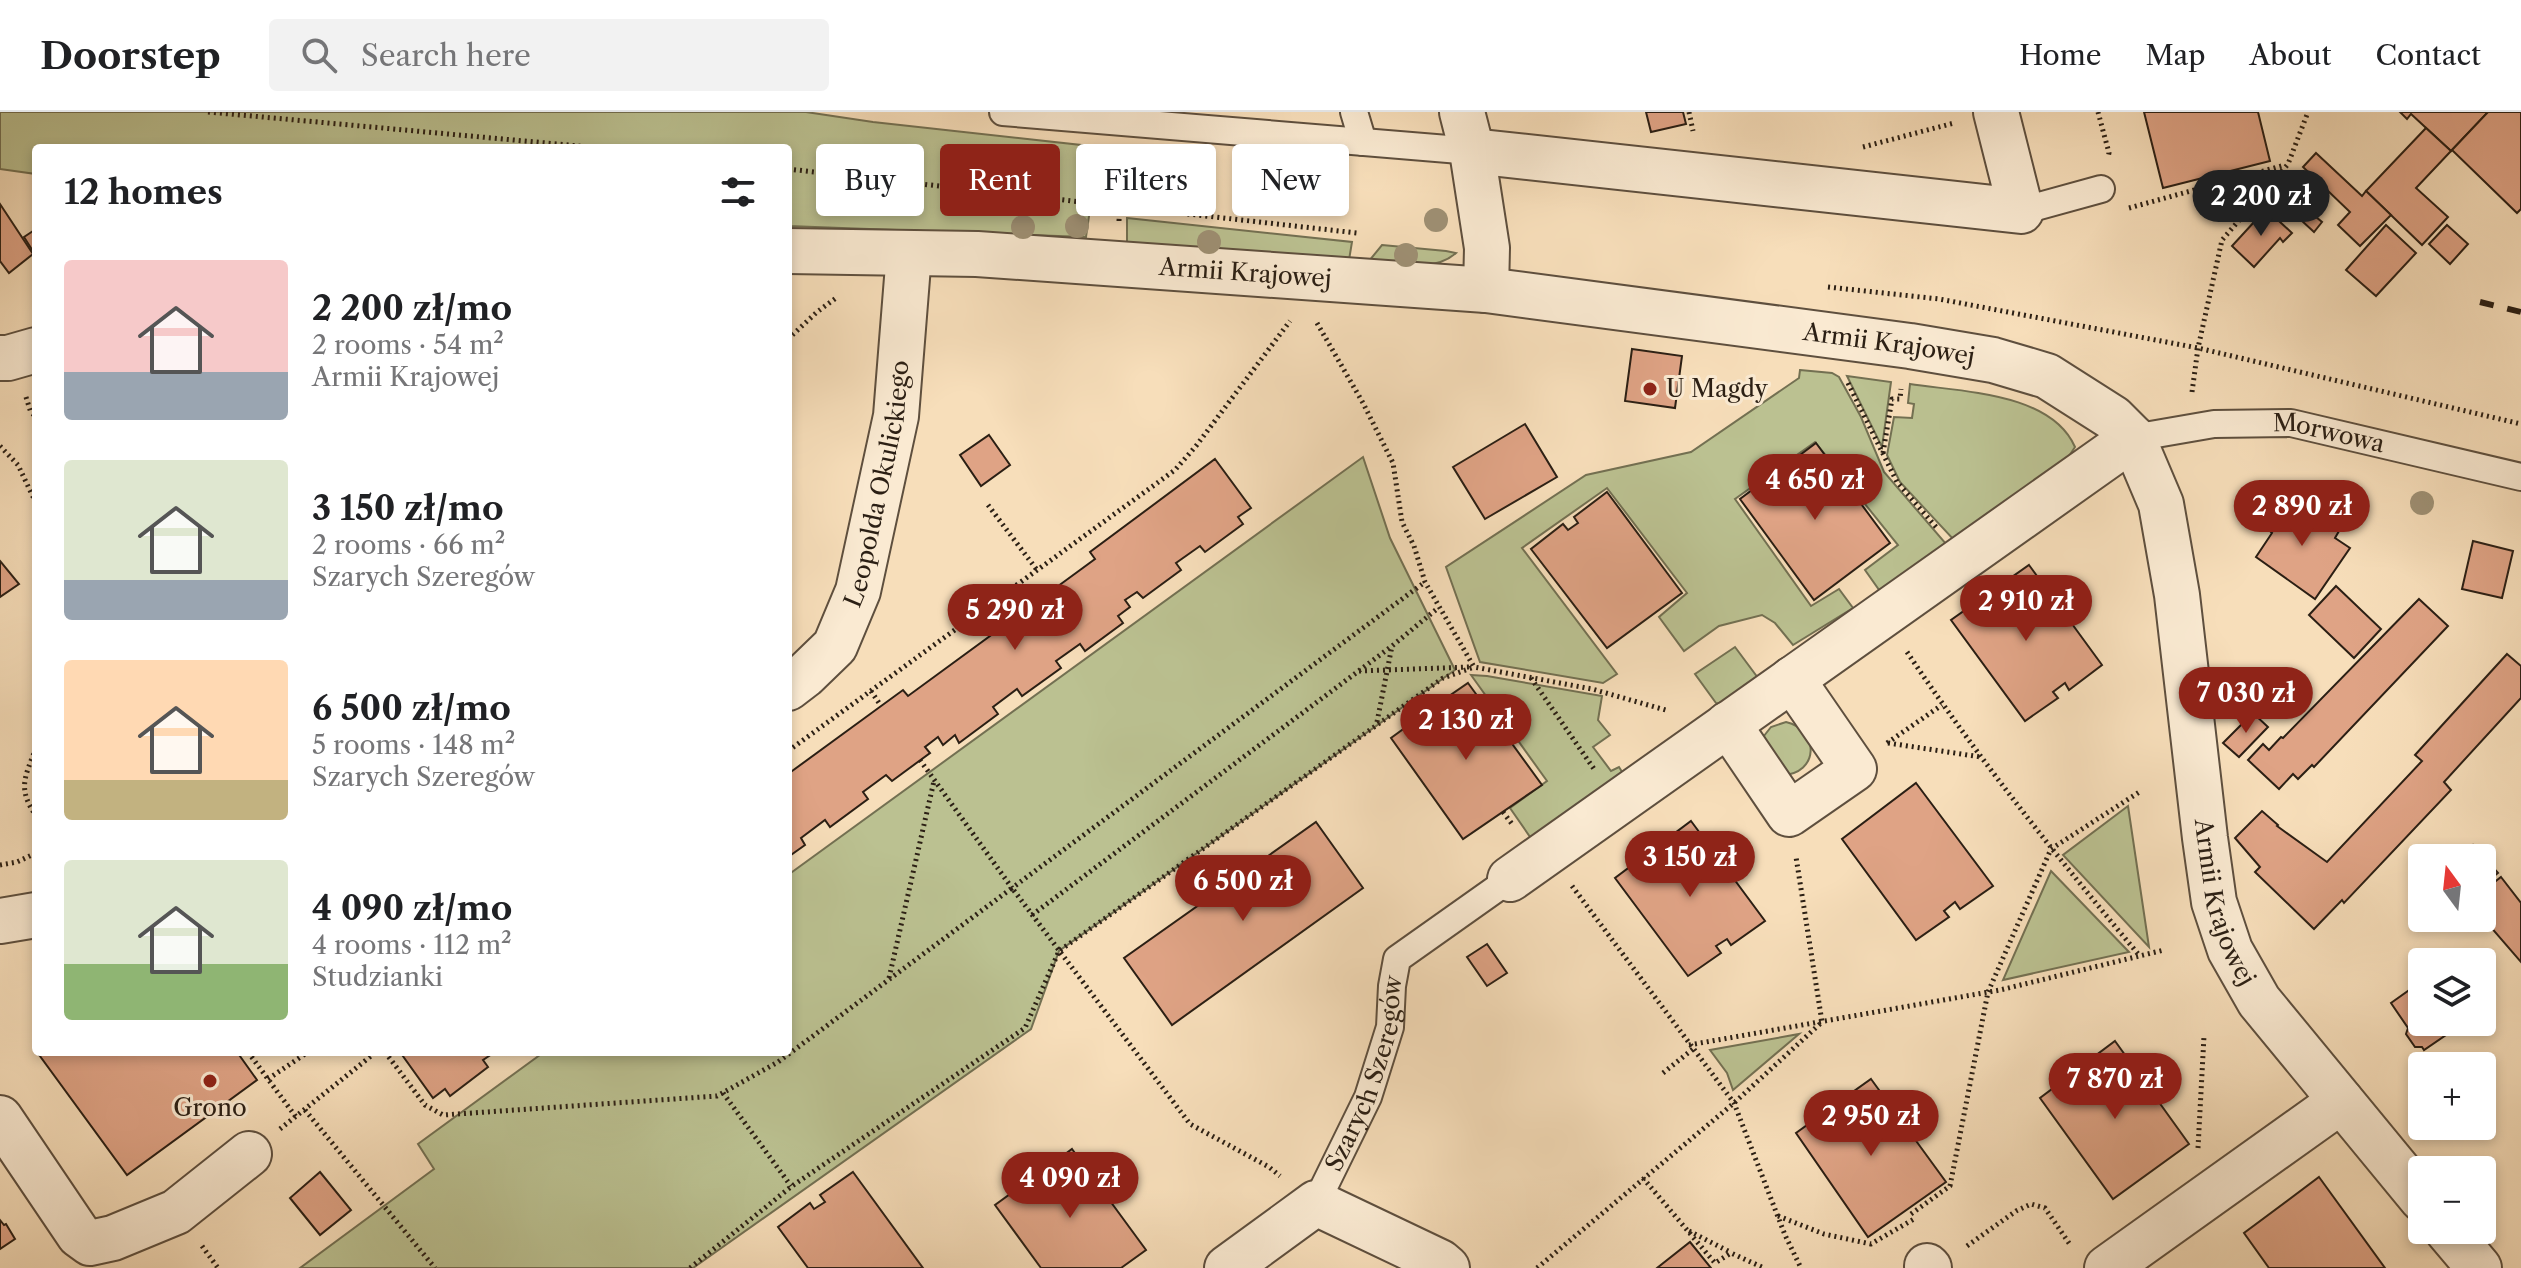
<!DOCTYPE html>
<html lang="en">
<head>
<meta charset="utf-8">
<style>
  body { margin:0; font-family:"Libre Caslon Text",serif; background:#f2f2f2; color:#202124; height:100vh; display:flex; flex-direction:column; font-size:30px; white-space:nowrap }
  * { box-sizing:border-box; margin:0 }
  p { font-size:26px; color:#757577 }
  .icon { flex:none; width:44px; height:44px; fill:none; stroke:currentColor; stroke-width:2; stroke-linecap:round; stroke-linejoin:round }
  .map { position:relative; flex:1; overflow:hidden }
  .side { position:absolute; left:32px; top:32px; width:760px; height:912px; display:flex; flex-direction:column; background:#fff; border-radius:8px; box-shadow:0 4px 12px #0003 }
  .side>* { flex:none }
  .guide { position:absolute; left:816px; top:32px; width:760px; height:72px; display:flex; gap:16px }
  .needle { width:52px; rotate:345deg }
  .buttons { position:absolute; left:2408px; top:732px; display:grid; gap:16px }
  .buttons a { display:grid; place-items:center; width:88px; height:88px; border-radius:8px; background:#fff; box-shadow:0 4px 12px #0003; font-size:40px }
  .price { position:absolute; translate:-50% -68px; padding:0 18px; border-radius:28px; background:#8f2418; color:#fff; font-size:26px; line-height:52px; filter:drop-shadow(0 2px 4px #0008) }
  .price::after { content:''; position:absolute; left:50%; top:48px; width:24px; height:18px; margin-left:-12px; background:inherit; clip-path:polygon(0 0,100% 0,50% 100%) }
  .price.selected { background:#222; color:#fff }
  ul { padding:0; list-style:none }
  li { display:flex; align-items:center; gap:24px; height:200px; padding:0 32px }
  li span { display:grid; place-items:center; flex:none; width:224px; height:160px; border-radius:8px; color:#555 }
  li>.icon { margin-inline-start:auto }
  span .icon { width:96px; height:96px; fill:#fffc; stroke-width:1 }
  li b { font-size:34px }
  h2 { display:flex; justify-content:space-between; align-items:center; height:96px; padding:0 32px; font-size:34px }
  .pill { padding:0 28px; border-radius:8px; background:#fff; box-shadow:0 4px 12px #0003; font-size:28px; line-height:72px }
  .pill.selected { background:#8f2418; color:#fff }
  header { display:flex; align-items:center; gap:48px; box-sizing:border-box; height:112px; padding:0 40px; background:#fff; border-bottom:2px solid #e0e0e0 }
  header strong { font-size:38px }
  nav { display:flex; gap:44px; margin-inline-start:auto; font-size:28px }
  .search { width:560px; height:72px; background:#f2f2f2; display:flex; align-items:center; gap:20px; box-sizing:border-box; padding:0 28px; border-radius:8px; color:#757577; font-size:30px }
  .map>svg:first-child { display:block }
</style>
</head>
<body>
<header>
<strong>Doorstep</strong>
<div class="search"><svg class="icon" aria-label="search" viewBox="0 0 24 24"><circle cx="10" cy="10" r="6"/><path d="M15 15l6 6"/></svg>Search here</div>
<nav><a>Home</a><a>Map</a><a>About</a><a>Contact</a></nav>
</header>
<div class="map">
<svg width="2521" height="1156" viewBox="0 0 2521 1156">
  <rect width="100%" height="100%" fill="#f7deba"/>
  <filter id="stains"><feTurbulence type="fractalNoise" baseFrequency=".0025" numOctaves="4"/><feColorMatrix values="0 0 0 0 .2 0 0 0 0 .09 0 0 0 0 .02 0 0 0 .5 -.17"/></filter>
  <radialGradient id="worn" r=".72"><stop offset=".6" stop-color="#630" stop-opacity="0"/><stop offset="1" stop-color="#630" stop-opacity=".3"/></radialGradient>
  <g fill="#bbc191" stroke="#737052" stroke-width="2">
    <polygon points="0,0 806,0 873,10 1099,35 1086,125 788,114 788,36 36,36 36,62 0,57"/>
    <polygon points="1127,106 1352,130 1349,148 1127,138"/>
    <path d="M 1382,133 L 1446,139 L 1456,141 C 1434,161 1396,152 1369,149 Z"/>
    <polygon points="1800,258 1832,261 1839,265 1861,305 1884,360 1947,433 1882,482 1865,458 1898,433 1815,330 1735,387 1811,494 1839,477 1853,496 1793,533 1775,511 1762,503 1719,514 1684,539 1659,505 1687,481 1607,376 1522,436 1617,562 1603,571 1480,550 1446,455 1586,363 1691,340 1799,266"/>
    <polygon points="1847,264 1891,270 1882,335"/>
    <path d="M 1910,272 C 1961,280 2051,280 2075,335 L 2069,344 L 1954,428 L 1900,370 L 1887,343 L 1894,305 L 1912,306 L 1914,292 L 1908,291 Z"/>
    <polygon points="1363,345 1390,426 1455,558 1059,839 1031,917 693,1156 300,1156 434,1057 418,1032 544,940 788,940 788,763"/>
    <polygon points="1735,535 1761,570 1726,595 1716,591 1695,562"/>
    <polygon points="1471,563 1487,564 1602,584 1598,608 1610,623 1593,635 1611,659 1619,655 1624,663 1537,735 1510,696 1547,669"/>
    <path d="M 1786,610 C 1820,618 1819,662 1782,663 L 1760,629 L 1771,615 Z"/>
    <polygon points="2128,694 2149,835 2063,743"/>
    <polygon points="2051,759 2129,840 2003,868"/>
    <polygon points="1799,922 1733,978 1727,961 1710,938"/>
  </g>
  <g fill="#dfa385" stroke="#2b1f14" stroke-width="2">
    <polygon points="1646,0 1683,0 1686,12 1651,20"/>
    <polygon points="2144,0 2258,0 2270,49 2163,76"/>
    <polygon points="2400,0 2488,0 2451,39 2411,2 2407,7"/>
    <polygon points="2488,0 2521,0 2521,97 2517,101 2452,38"/>
    <polygon points="2426,16 2451,39 2416,76 2448,105 2422,133 2366,79"/>
    <polygon points="2316,41 2362,84 2366,79 2391,103 2360,134 2338,113 2350,100 2303,55"/>
    <polygon points="0,92 33,142 9,161 0,149"/>
    <polygon points="2266,97 2292,121 2283,130 2280,126 2254,155 2232,134"/>
    <polygon points="2310,100 2322,110 2314,120 2302,109"/>
    <polygon points="2386,113 2416,141 2376,184 2346,158"/>
    <polygon points="2447,113 2468,132 2450,152 2429,132"/>
    <polygon points="36,117 36,144 24,125"/>
    <polygon points="1632,237 1682,244 1675,296 1625,289"/>
    <polygon points="1525,312 1557,365 1485,407 1453,355"/>
    <polygon points="989,323 1010,353 981,374 960,343"/>
    <polygon points="1816,331 1890,431 1814,488 1740,387 1772,363 1777,369 1788,361 1784,355"/>
    <polygon points="1215,347 1251,396 1238,405 1243,412 1205,440 1200,434 1176,451 1181,458 1143,486 1137,480 1125,488 1130,495 1118,504 1123,511 1085,539 1080,532 1056,549 1061,556 1022,584 1017,577 993,595 998,602 959,631 955,623 943,633 938,625 925,635 930,641 892,669 886,663 863,680 868,687 830,715 825,708 801,726 805,733 788,745 788,662 903,578 908,584 1095,447 1090,440"/>
    <polygon points="1607,380 1682,481 1607,536 1531,437 1563,412 1568,418 1578,411 1574,405"/>
    <polygon points="2289,388 2298,395 2299,401 2304,405 2309,398 2339,419 2335,426 2350,436 2315,487 2256,445 2272,421 2266,415 2273,405 2271,400 2278,391"/>
    <polygon points="2473,429 2513,439 2502,486 2462,477"/>
    <polygon points="0,449 19,472 0,485"/>
    <polygon points="2029,453 2102,553 2069,578 2065,571 2053,580 2058,586 2025,609 1951,508"/>
    <polygon points="2336,474 2381,517 2354,546 2309,503"/>
    <polygon points="2419,487 2448,514 2314,655 2312,653 2298,667 2293,662 2279,677 2248,648 2263,632 2269,638 2281,625 2283,626"/>
    <polygon points="2507,542 2521,554 2521,586 2444,670 2451,678 2344,791 2342,788 2314,817 2255,760 2260,755 2235,726 2262,699 2278,713 2277,714 2327,750 2422,649 2415,643"/>
    <polygon points="1468,571 1542,673 1463,727 1391,626 1424,602 1428,609 1440,600 1436,593"/>
    <polygon points="2253,601 2268,615 2239,645 2223,631"/>
    <polygon points="1916,671 1993,774 1960,797 1955,790 1944,799 1949,805 1916,828 1842,727"/>
    <polygon points="1691,709 1765,809 1731,833 1727,827 1716,834 1721,841 1688,864 1615,766"/>
    <polygon points="1316,710 1363,776 1172,913 1124,846"/>
    <polygon points="2473,733 2498,761 2482,774 2482,746 2458,746"/>
    <polygon points="2501,765 2521,791 2521,850 2482,805 2482,780"/>
    <polygon points="1487,832 1507,861 1487,874 1467,845"/>
    <polygon points="2422,869 2422,910 2465,910 2424,938 2422,935 2415,935 2406,922 2408,916 2391,891"/>
    <polygon points="2115,929 2189,1032 2113,1087 2040,986 2072,962 2076,968 2088,959 2083,953"/>
    <polygon points="37,940 237,940 257,968 127,1063"/>
    <polygon points="400,940 495,940 483,948 488,955 450,984 445,977 433,986"/>
    <polygon points="1871,967 1946,1070 1868,1125 1796,1021 1828,998 1832,1004 1844,996 1840,989"/>
    <polygon points="1072,1037 1146,1138 1121,1156 1041,1156 995,1093 1028,1069 1033,1075 1044,1067 1040,1061"/>
    <polygon points="320,1060 351,1098 320,1123 290,1086"/>
    <polygon points="853,1060 923,1156 808,1156 778,1115 810,1091 814,1097 825,1090 820,1083"/>
    <polygon points="2319,1065 2385,1156 2269,1156 2244,1121"/>
    <polygon points="0,1108 4,1113 6,1112 15,1127 0,1137"/>
    <polygon points="1690,1130 1711,1156 1657,1156"/>
  </g>
  <g fill="none" stroke-linecap="round" stroke-linejoin="round">
    <g stroke="#5e4f3e" stroke-width="30">
      <g id="service">
        <polyline points="1003,0 1472,39"/>
        <polyline points="1354,0 1363,30"/>
        <polyline points="2021,99 2101,77"/>
        <path id="s1" d="M 2133,326 L 2214,312 L 2291,311 L 2521,365"/>
        <path id="s2" d="M 1316,1091 L 1368,985 L 1390,915 L 1392,874 L 1397,847 L 1510,767"/>
      </g>
    </g>
    <g stroke="#5e4f3e" stroke-width="48">
      <g id="minor">
        <polyline points="1462,0 1472,39 1487,136 1486,178"/>
        <polyline points="1472,39 2021,99 1996,0"/>
        <path id="s3" d="M 788,139 L 977,142 L 1486,178 L 1910,234 L 1993,248 L 2047,264 L 2113,306 L 2133,326 L 2161,392 L 2177,483 L 2205,726 L 2214,790 L 2230,838 L 2259,889 L 2422,1087"/>
        <polyline points="0,246 8,246 36,238"/>
        <path id="s4" d="M 788,576 L 805,563 L 835,534 L 858,479 L 896,304 L 909,141"/>
        <polyline points="1728,612 1789,702 1854,657 1792,567"/>
        <polyline points="1510,767 2133,326"/>
        <polyline points="0,809 36,803"/>
        <polyline points="0,1006 79,1123 90,1131 113,1126 176,1100 249,1042"/>
        <polyline points="2447,1118 2479,1156"/>
        <polyline points="1927,1154 1929,1156"/>
        <polyline points="1227,1156 1316,1091 1440,1150 1447,1156"/>
        <polyline points="2107,1156 2341,989"/>
      </g>
    </g>
    <g stroke="#2b1f14" stroke-width="5" stroke-dasharray="2 4" stroke-linecap="butt">
      <polyline points="208,0 601,36"/>
      <polyline points="1689,0 1693,19"/>
      <polyline points="2098,0 2109,41 2108,45"/>
      <polyline points="1863,35 1954,11"/>
      <polyline points="788,57 1357,121"/>
      <polyline points="2129,96 2285,53"/>
      <path d="M 1119,109 C 1120,86 1128,69 1129,44"/>
      <polyline points="1828,175 1939,187 2198,236 2521,312"/>
      <polyline points="1317,211 1363,291 1393,351 1402,410 1414,434 1425,470 1474,555 1592,577 1669,599"/>
      <polyline points="788,227 817,200 836,186"/>
      <polyline points="1848,271 1897,370 1936,415"/>
      <polyline points="2192,280 2198,236 2222,128 2288,52 2308,0"/>
      <polyline points="26,285 31,301 36,304"/>
      <polyline points="0,334 18,353 36,391"/>
      <polyline points="1883,341 1892,287 1900,287 1901,277"/>
      <polyline points="988,393 1037,458"/>
      <path d="M 1907,540 C 1978,646 2057,745 2139,843"/>
      <polyline points="1359,559 1469,555"/>
      <polyline points="1531,566 1594,657"/>
      <polyline points="871,579 881,594"/>
      <polyline points="1377,610 1392,534"/>
      <polyline points="1887,631 1942,593"/>
      <polyline points="1888,631 1981,645"/>
      <path d="M 36,636 C 25,665 17,676 36,704"/>
      <polyline points="788,639 1175,358 1196,334 1290,209"/>
      <polyline points="920,648 1012,776 1425,470"/>
      <polyline points="1503,700 1512,712"/>
      <polyline points="1649,723 1657,735"/>
      <polyline points="0,753 17,750 36,741"/>
      <polyline points="1572,774 1734,991 1785,1123 1801,1156"/>
      <polyline points="1032,803 1392,534 1438,496"/>
      <polyline points="889,866 934,669"/>
      <polyline points="1689,933 2000,878 2164,838"/>
      <polyline points="248,940 296,1005"/>
      <polyline points="385,940 425,993 443,1003 717,984 778,950 1012,776 1190,1012 1269,1055 1280,1064"/>
      <polyline points="1663,961 1693,937"/>
      <polyline points="268,967 308,940"/>
      <polyline points="723,981 791,1074"/>
      <polyline points="305,998 435,1156"/>
      <polyline points="280,1017 376,940"/>
      <polyline points="2198,1036 2204,924"/>
      <polyline points="1643,1066 1715,1151 1731,1141 1764,1156"/>
      <polyline points="1911,1102 1950,1074 1988,880 2051,737 2141,679"/>
      <polyline points="1778,1104 1824,1122 1871,1132 1914,1107"/>
      <polyline points="1689,1119 1730,1140"/>
      <polyline points="202,1134 218,1156"/>
      <polyline points="1967,1134 2016,1099 2031,1092 2045,1096 2071,1134"/>
      <polyline points="690,1156 792,1074 1025,916 1059,839 1443,566 1474,555"/>
      <polyline points="1537,1156 1734,991 1822,910 1796,745"/>
    </g>
    <use href="#service" stroke="#faead2" stroke-width="26"/>
    <use href="#minor" stroke="#faead2" stroke-width="44"/>
    <polyline stroke="#2b1f14" stroke-width="6" stroke-dasharray="14 14" stroke-linecap="butt" points="2480,190 2521,200"/>
  </g>
  <g fill="#9e9074">
    <circle cx="1436" cy="108" r="12"/>
    <circle cx="1077" cy="114" r="12"/>
    <circle cx="1023" cy="115" r="12"/>
    <circle cx="1209" cy="130" r="12"/>
    <circle cx="1406" cy="143" r="12"/>
    <circle cx="2422" cy="391" r="12"/>
  </g>
  <g fill="#8f2418" stroke="#faead2" stroke-width="3">
    <circle cx="1650" cy="277" r="8"/>
    <circle cx="210" cy="969" r="8"/>
  </g>
  <g text-anchor="middle" stroke-width="6" stroke-linejoin="round" paint-order="stroke">
    <g font-size="24" fill="#2b1f14" stroke="#faead2">
      <text dy="8" stroke="none"><textPath href="#s3" startOffset="458">Armii Krajowej</textPath></text>
      <text dy="8" stroke="none"><textPath href="#s3" startOffset="1106">Armii Krajowej</textPath></text>
      <text dy="8" stroke="none"><textPath href="#s1" startOffset="198">Morwowa</textPath></text>
      <text dy="8" stroke="none"><textPath href="#s4" startOffset="232">Leopolda Okulickiego</textPath></text>
      <text dy="8" stroke="none"><textPath href="#s3" startOffset="1850">Armii Krajowej</textPath></text>
      <text dy="8" stroke="none"><textPath href="#s2" startOffset="140">Szarych Szeregów</textPath></text>
    </g>
    <g font-size="24" fill="#2b1f14" stroke="#faead2" text-anchor="start">
      <text x="1666" y="285">U Magdy</text>
      <text x="210" y="1004" text-anchor="middle">Grono</text>
    </g>
  </g>
  <rect width="100%" height="100%" filter="url(#stains)"/>
  <rect width="100%" height="100%" fill="url(#worn)"/>
</svg>
<div class="buttons">
<a><svg class="needle" viewBox="-14 -14 28 28"><path d="M0-13l5 13h-10z" fill="#e53935"/><path d="M0 13l5-13h-10z" fill="#757577"/></svg></a>
<a><svg class="icon" aria-label="layers" viewBox="0 0 24 24"><path d="M12 4l9 5-9 5-9-5zM3 14l9 5 9-5"/></svg></a>
<a>+</a>
<a>−</a>
</div>
<b class="price selected" style="left:2261px;top:126px">2 200 zł</b>
<b class="price" style="left:1815px;top:410px">4 650 zł</b>
<b class="price" style="left:2302px;top:436px">2 890 zł</b>
<b class="price" style="left:2026px;top:531px">2 910 zł</b>
<b class="price" style="left:1015px;top:540px">5 290 zł</b>
<b class="price" style="left:2246px;top:623px">7 030 zł</b>
<b class="price" style="left:1466px;top:650px">2 130 zł</b>
<b class="price" style="left:1690px;top:787px">3 150 zł</b>
<b class="price" style="left:1243px;top:811px">6 500 zł</b>
<b class="price" style="left:2115px;top:1009px">7 870 zł</b>
<b class="price" style="left:1871px;top:1046px">2 950 zł</b>
<b class="price" style="left:1070px;top:1108px">4 090 zł</b>
<div class="guide">
<a class="pill">Buy</a>
<a class="pill selected">Rent</a>
<a class="pill">Filters</a>
<a class="pill">New</a>
</div>
<section class="side">
<h2>12 homes<svg class="icon" aria-label="filters" viewBox="0 0 24 24"><path d="M4 7h16M4 17h16"/><circle cx="9" cy="7" r="2"/><circle cx="15" cy="17" r="2"/></svg></h2>
<ul>
<li><span style="background:linear-gradient(#f6c9c9 70%,#9aa5b1 0)"><svg class="icon" aria-label="home" viewBox="0 0 24 24"><path d="M3 11l9-7 9 7M6 9v11h12V9"/></svg></span><div><b>2 200 zł/mo</b><p>2 rooms · 54 m²</p><p>Armii Krajowej</p></div></li>
<li><span style="background:linear-gradient(#dfe7d0 75%,#9aa5b1 0)"><svg class="icon" aria-label="home" viewBox="0 0 24 24"><path d="M3 11l9-7 9 7M6 9v11h12V9"/></svg></span><div><b>3 150 zł/mo</b><p>2 rooms · 66 m²</p><p>Szarych Szeregów</p></div></li>
<li><span style="background:linear-gradient(#ffd9b3 75%,#c2b280 0)"><svg class="icon" aria-label="home" viewBox="0 0 24 24"><path d="M3 11l9-7 9 7M6 9v11h12V9"/></svg></span><div><b>6 500 zł/mo</b><p>5 rooms · 148 m²</p><p>Szarych Szeregów</p></div></li>
<li><span style="background:linear-gradient(#dfe7d0 65%,#8fb573 0)"><svg class="icon" aria-label="home" viewBox="0 0 24 24"><path d="M3 11l9-7 9 7M6 9v11h12V9"/></svg></span><div><b>4 090 zł/mo</b><p>4 rooms · 112 m²</p><p>Studzianki</p></div></li>
</ul>
</section>
</div>
</body>
</html>
